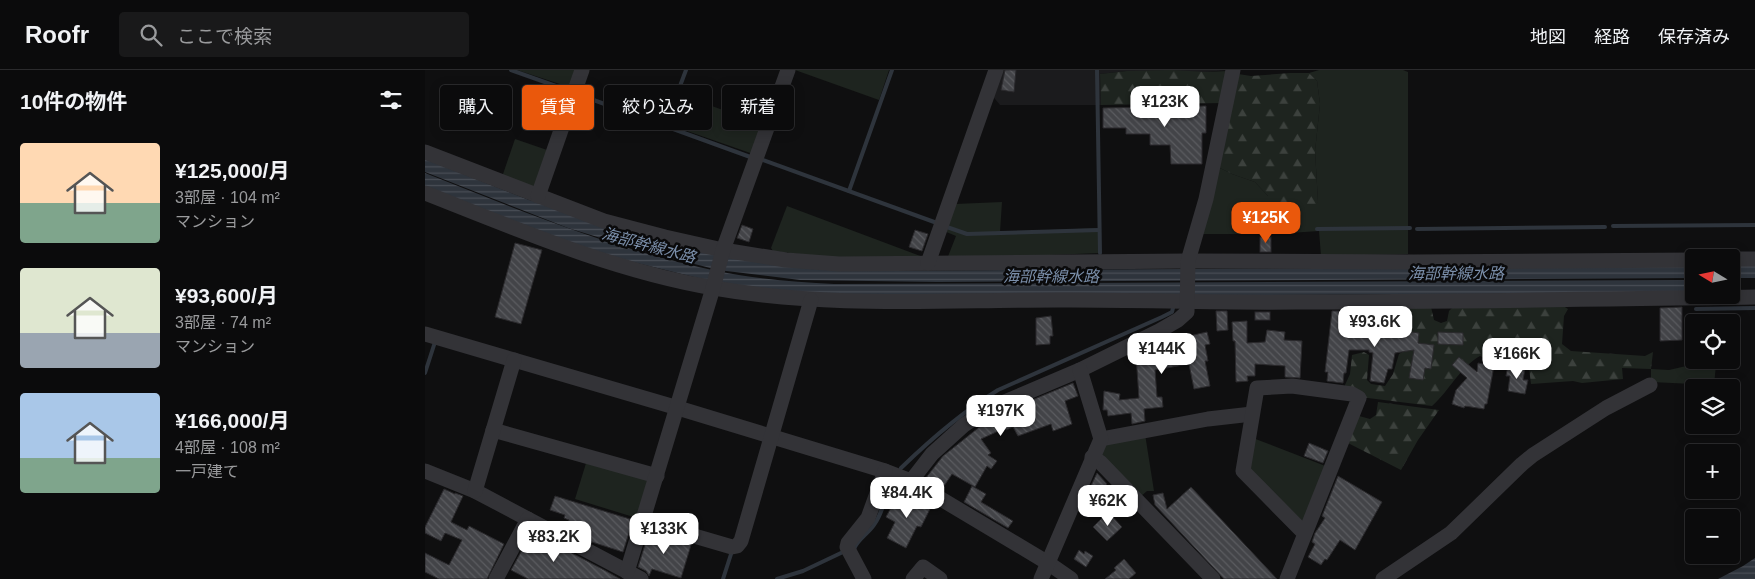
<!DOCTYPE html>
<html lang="ja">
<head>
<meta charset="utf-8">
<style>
  body { margin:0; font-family:Helvetica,"Noto Sans JP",sans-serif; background:#19191a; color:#f1f3f6; height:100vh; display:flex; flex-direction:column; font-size:19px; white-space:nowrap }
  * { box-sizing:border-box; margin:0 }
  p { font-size:16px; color:#9a9b9d }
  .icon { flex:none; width:28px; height:28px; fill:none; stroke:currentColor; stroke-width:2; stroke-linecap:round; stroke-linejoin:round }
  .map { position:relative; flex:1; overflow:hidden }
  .drawer { display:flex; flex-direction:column; background:#0b0b0c; width:425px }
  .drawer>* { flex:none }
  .hud { position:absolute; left:15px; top:15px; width:475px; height:45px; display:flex; gap:10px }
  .needle { width:32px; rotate:280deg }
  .buttons { position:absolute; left:1260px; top:179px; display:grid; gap:10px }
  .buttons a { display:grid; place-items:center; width:55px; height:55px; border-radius:5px; background:#0b0b0c; box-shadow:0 2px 12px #0003,0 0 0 1px #2b2b2d; font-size:25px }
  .price { position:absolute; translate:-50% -42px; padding:0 11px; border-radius:10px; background:#fff; color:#222; font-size:16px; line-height:32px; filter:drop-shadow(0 1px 2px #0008) }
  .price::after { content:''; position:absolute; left:50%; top:30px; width:15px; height:11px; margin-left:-8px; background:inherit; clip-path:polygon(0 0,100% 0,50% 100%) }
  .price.on { background:#ea580c; color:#fff }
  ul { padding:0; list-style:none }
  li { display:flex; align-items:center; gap:15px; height:125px; padding:0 20px }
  li span { display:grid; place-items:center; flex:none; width:140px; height:100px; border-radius:5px; color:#555 }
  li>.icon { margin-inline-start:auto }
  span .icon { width:60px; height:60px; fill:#fffc; stroke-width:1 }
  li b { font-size:21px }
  h2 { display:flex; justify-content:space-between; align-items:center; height:60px; padding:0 20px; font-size:21px }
  .pill { padding:0 18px; border-radius:5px; background:#0b0b0c; box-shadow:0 2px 12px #0003,0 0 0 1px #2b2b2d; font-size:18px; line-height:45px }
  .pill.on { background:#ea580c; color:#fff }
  header { display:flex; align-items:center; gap:30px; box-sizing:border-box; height:70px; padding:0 25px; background:#0b0b0c; border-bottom:1px solid #2b2b2d }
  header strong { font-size:24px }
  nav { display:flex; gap:28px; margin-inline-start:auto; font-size:18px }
  .search { width:350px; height:45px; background:#19191a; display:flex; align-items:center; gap:12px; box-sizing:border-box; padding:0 18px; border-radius:5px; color:#9a9b9d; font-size:19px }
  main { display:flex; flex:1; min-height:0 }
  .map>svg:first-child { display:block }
</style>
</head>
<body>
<header>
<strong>Roofr</strong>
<div class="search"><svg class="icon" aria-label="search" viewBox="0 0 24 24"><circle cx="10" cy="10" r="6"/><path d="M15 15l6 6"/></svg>ここで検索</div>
<nav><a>地図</a><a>経路</a><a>保存済み</a></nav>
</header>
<main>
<section class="drawer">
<h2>10件の物件<svg class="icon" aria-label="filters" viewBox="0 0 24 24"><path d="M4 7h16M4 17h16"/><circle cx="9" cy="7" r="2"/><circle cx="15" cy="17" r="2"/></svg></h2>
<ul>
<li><span style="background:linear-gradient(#ffd9b3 60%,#7fa58c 0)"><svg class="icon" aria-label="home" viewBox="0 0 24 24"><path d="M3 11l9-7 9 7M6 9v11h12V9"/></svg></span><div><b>¥125,000/月</b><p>3部屋 · 104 m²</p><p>マンション</p></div></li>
<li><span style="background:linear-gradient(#dfe7d0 65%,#9aa5b1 0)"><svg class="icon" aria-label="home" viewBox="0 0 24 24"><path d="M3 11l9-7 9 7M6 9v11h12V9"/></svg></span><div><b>¥93,600/月</b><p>3部屋 · 74 m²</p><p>マンション</p></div></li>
<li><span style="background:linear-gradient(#a9c7e8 65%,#7fa58c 0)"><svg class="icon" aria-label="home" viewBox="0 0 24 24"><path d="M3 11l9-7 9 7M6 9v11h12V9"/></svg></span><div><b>¥166,000/月</b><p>4部屋 · 108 m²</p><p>一戸建て</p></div></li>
</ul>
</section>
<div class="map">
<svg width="1330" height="509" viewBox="0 0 1330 509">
  <defs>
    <pattern id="forest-firs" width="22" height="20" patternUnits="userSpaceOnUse" patternTransform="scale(1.25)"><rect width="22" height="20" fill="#1e241f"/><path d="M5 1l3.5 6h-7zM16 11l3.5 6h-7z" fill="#3c413d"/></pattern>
    <pattern id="water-rules" width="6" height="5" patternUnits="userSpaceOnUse" patternTransform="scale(1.25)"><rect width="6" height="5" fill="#2e343c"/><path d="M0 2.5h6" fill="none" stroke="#494e56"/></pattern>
    <pattern id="building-back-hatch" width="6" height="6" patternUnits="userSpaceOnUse" patternTransform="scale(1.25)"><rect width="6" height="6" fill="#434448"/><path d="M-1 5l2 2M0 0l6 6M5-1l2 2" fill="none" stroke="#5b5c60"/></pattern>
  </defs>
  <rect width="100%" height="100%" fill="#0f0f10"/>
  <polygon fill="#1b1b1d" points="573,0 803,0 781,2 702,1 675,4 676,35 575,35 565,23"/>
  <g fill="#1e241f">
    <polygon points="92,0 154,0 147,18"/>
    <polygon points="370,0 464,0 454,30"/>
    <polygon points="894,0 978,0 983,2 983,184 896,186 894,161 850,164 773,164 791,96 807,104 830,112 843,126 843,144 863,152 893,132 890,81 895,34 892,11 884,3"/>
    <polygon points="254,24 342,56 331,85 242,54"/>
    <polygon points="90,69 125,81 111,119 77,107"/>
    <polygon points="577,132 575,162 675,158 676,183 522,189 531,166 514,159 530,134"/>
    <polygon points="362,136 498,187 407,188 348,181 346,178"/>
    <polygon points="1274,293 1291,295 1289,315 1226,312 1226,299 1244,300"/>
    <polygon points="720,364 729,421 722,421 715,427 676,387 679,371"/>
    <polygon points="828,368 903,397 880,455 824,402"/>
    <polygon points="162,390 223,406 215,449 150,429"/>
  </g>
  <g fill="url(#forest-firs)">
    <polygon points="747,0 781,2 803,1 797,33 676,35 675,4 702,1"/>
    <polygon points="865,3 884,3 892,11 895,34 890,81 893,132 887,144 876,144 863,152 851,154 843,144 843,126 830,112 807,104 791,96 813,4 826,6"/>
    <path d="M 1135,234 L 1143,239 L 1139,246 L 1137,274 L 1146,281 L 1220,286 L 1228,282 L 1226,299 L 1197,298 L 1198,309 L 1157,313 L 1148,311 L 1106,314 L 1104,298 L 1098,289 L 1062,289 L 1055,286 C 1034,298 1025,320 1007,336 L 935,327 L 921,320 L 920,315 L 925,304 L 927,285 L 939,282 L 944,285 L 942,310 L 946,314 L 960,316 L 968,304 L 974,284 L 981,280 L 981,240 L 989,236 L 1006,237 L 1009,250 L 1016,253 L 1022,251 L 1024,241 L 1028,237 Z"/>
    <polygon points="953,332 1014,340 993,370 976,400 921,372 934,346 945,349 951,345"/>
  </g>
  <g fill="url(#water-rules)">
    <polygon points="0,89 104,130 423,201 1269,196 1269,208 512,212 375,210 293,200 215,180 143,158 0,102"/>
    <path d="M 0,103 C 96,141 191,180 292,201 C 330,209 370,212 409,214 L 1269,210 L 1269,223 L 411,227 L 318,219 L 175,184 L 0,117 Z"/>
    <rect x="1306" y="196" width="24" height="12"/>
    <polygon points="1330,488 1330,509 1293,509 1318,496"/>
  </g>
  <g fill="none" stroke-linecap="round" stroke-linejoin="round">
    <g stroke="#2e343c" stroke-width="4">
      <polyline points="86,0 145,21"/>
      <polyline points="672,0 675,183"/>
      <polyline points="152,24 328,88"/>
      <polyline points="240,56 261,0"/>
      <polyline points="335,89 512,153"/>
      <polyline points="424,121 467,0"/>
      <polyline points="519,156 542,164 674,160"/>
      <polyline points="1188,156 1330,155"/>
      <polyline points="892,159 985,158"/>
      <polyline points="992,159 1180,157"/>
      <polyline points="1271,239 1330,238"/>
      <polyline points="0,303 10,272"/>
      <path d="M 476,398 C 506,369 537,342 573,320 L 737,247 L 747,242 L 748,238"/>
      <path d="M 429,479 C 433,469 443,464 449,455 C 458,442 461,425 465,411"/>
      <polyline points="298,509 307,481"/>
      <polyline points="352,509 378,501 418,482"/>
    </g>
  </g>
  <g fill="url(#building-back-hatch)" stroke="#2a292c">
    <polygon points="580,0 591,0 589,22 576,20"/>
    <polygon points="781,36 781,63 777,63 777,94 746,94 745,75 725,75 725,64 701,64 701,58 678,58 678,38"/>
    <polygon points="317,155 328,159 324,172 312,168"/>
    <polygon points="490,160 503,164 497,181 484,177"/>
    <rect x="835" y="167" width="11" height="15"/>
    <polygon points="90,173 117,180 96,254 70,247"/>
    <polygon points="1257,237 1257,270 1235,271 1235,238"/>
    <polygon points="791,241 802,241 803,260 792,261"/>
    <polygon points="907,241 914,241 914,262 932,262 932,246 945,246 944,241 959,241 961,261 980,257 980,261 994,263 993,273 1009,275 1006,299 1000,298 998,310 984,308 989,280 970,283 967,299 963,299 959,313 945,311 948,283 944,282 944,280 924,280 921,303 919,303 918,313 902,311 903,302 900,302"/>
    <rect x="830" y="242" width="15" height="8"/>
    <polygon points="626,246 628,266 625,266 625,274 611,275 611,248"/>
    <polygon points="822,251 822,273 840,272 842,260 860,262 859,270 877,271 875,308 860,307 860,296 830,294 830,306 822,306 823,311 811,312 810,271 808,271 807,252"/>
    <polygon points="782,262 785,274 780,275 783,291 780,291 785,316 769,319 764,294 730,300 732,327 737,327 738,337 719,339 720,351 707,354 706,343 683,346 682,340 678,340 679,321 695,324 694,330 714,328 711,285 722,284 722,279 743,277 742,271"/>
    <polygon points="1013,262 1038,263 1038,275 1013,274"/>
    <polygon points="1034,287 1052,302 1053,293 1069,296 1062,334 1060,334 1059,339 1040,336 1039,338 1027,334 1031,320 1042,308 1027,295"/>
    <polygon points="1083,295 1100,298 1098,310 1103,310 1100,324 1083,321 1085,306 1081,306"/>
    <polygon points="648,313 653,326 640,331 647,354 628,361 626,354 593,366 588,357 581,360 580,358 556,369 566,383 563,385 572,391 566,399 562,396 550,417 527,404 517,419 500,409 518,386 567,347 590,338 593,344 610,338 607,330"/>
    <polygon points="884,373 903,381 898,393 879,386"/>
    <polygon points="672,403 682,414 670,426 664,420"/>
    <polygon points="913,406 957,432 930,480 915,470 902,490 900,489 896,495 883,487 890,474 887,472 890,463 900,448 897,446"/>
    <polygon points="547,416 561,424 556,432 588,451 583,458 539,432"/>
    <polygon points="766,417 807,461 852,509 799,509 730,435 728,425 738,423 742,439"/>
    <polygon points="19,419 30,424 30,423 38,426 26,452 42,460 44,456 79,474 62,509 14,509 0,502 0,483 24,495 37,470 20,463 16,471 0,463 0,457"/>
    <polygon points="130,426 208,450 198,482 167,472 158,468 159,465 142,459 144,450 139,448 140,445 125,440"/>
    <polygon points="486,427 492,430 493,428 501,432 500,434 506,437 496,457 492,456 481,478 462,468 470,452 461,447 471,428 482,433"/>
    <polygon points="683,442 697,457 682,471 668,457"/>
    <polygon points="107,462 181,501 195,509 103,509 86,500"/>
    <polygon points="224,462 266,475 256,508 227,499 224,506 221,501 213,497"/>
    <polygon points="654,480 659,484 660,481 668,486 661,497 649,489"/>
    <polygon points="699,489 711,503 704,509 680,509 691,500 689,498"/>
  </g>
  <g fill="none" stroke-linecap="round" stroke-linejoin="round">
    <g stroke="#333337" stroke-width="15">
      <polyline points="0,82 179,151 240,167 298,180 361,190 414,194 763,191 989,192 1269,190"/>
      <path d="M 0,123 C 94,160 189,201 289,218 C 407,239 527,229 647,230 C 721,230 795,233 870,232 C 1023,232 1177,229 1330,227"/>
      <polyline points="113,126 157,0"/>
      <polyline points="1306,189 1330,189"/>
      <polyline points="503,193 571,0"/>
      <polyline points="0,264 253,338 460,401 486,411 507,384 539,355 563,339 655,300 734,261 753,250 762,242 763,191 781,129 808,0"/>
      <polyline points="68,360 232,406"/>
      <polyline points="676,369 783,349 827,344"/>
      <polyline points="667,387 675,392 788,509"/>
      <polyline points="0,401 50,421 216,509"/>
      <polyline points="486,411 623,493 646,509"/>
      <polyline points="50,421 89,290"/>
      <polyline points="218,451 307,477 312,476 316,471 386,230"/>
      <polyline points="202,502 288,218 298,180 363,0"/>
      <polyline points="71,509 103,449"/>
      <polyline points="439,509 422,477 423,473 443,448 460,401"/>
      <polyline points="488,509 498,497 515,509"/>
      <polyline points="616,509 676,369 655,300"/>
      <polyline points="862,509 934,328 927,324 867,316 832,318 818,401 880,464"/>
      <polyline points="958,509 1026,463 1097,394 1108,385 1181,338 1225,315"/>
    </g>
  </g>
  <g text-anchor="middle" stroke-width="5" stroke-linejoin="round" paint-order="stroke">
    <g font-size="16" font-style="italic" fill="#7a8ea9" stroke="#0a0a0b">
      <text transform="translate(224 175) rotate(15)" y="6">海部幹線水路</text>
      <text x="1031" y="209">海部幹線水路</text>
      <text x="626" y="212">海部幹線水路</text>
    </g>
  </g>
</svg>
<div class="buttons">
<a><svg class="needle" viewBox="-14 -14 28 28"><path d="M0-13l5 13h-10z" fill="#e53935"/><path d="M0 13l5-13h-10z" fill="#9a9b9d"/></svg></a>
<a><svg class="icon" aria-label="locate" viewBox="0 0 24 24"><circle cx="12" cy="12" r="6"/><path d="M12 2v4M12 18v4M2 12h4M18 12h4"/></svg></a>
<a><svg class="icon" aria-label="layers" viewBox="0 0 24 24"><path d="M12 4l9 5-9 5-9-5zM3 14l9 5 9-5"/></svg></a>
<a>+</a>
<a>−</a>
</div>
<b class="price" style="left:740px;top:58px">¥123K</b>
<b class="price on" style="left:841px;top:174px">¥125K</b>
<b class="price" style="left:950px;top:278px">¥93.6K</b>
<b class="price" style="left:737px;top:305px">¥144K</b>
<b class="price" style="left:1092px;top:310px">¥166K</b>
<b class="price" style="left:576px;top:367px">¥197K</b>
<b class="price" style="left:482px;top:449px">¥84.4K</b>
<b class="price" style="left:683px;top:457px">¥62K</b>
<b class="price" style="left:239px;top:485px">¥133K</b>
<b class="price" style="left:129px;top:493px">¥83.2K</b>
<div class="hud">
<a class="pill">購入</a>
<a class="pill on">賃貸</a>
<a class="pill">絞り込み</a>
<a class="pill">新着</a>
</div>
</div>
</main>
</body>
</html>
